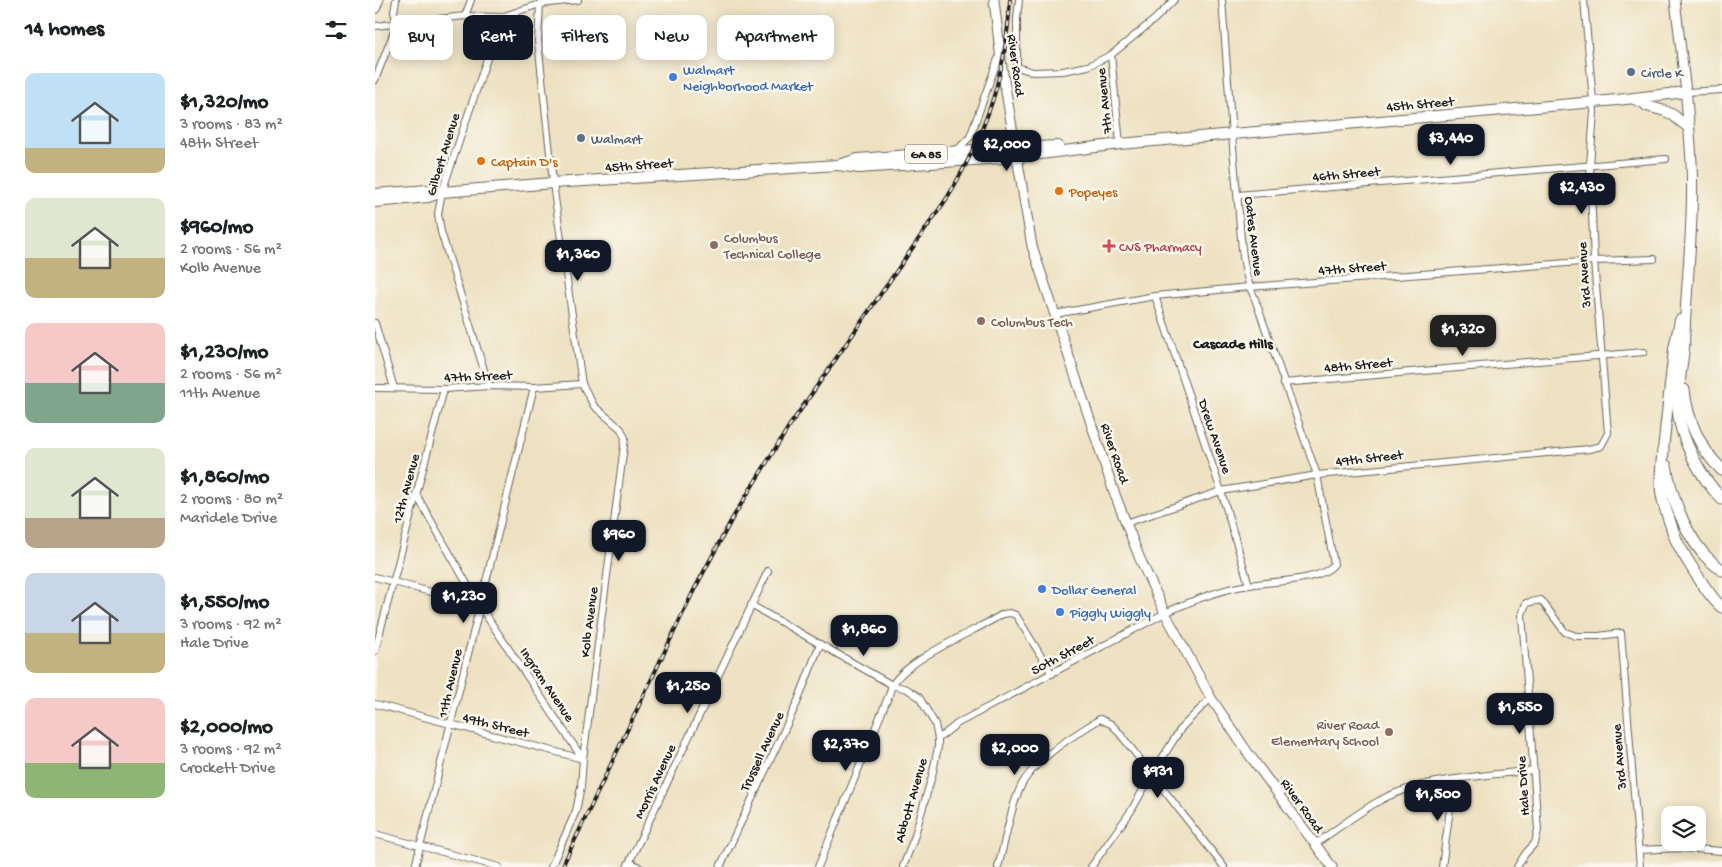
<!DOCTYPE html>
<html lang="en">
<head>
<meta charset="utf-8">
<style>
  body { margin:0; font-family:"Gochi Hand",sans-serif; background:#f2f2f2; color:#202124; height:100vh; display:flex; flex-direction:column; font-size:19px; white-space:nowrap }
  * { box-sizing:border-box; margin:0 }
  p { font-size:16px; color:#757577 }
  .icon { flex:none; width:28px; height:28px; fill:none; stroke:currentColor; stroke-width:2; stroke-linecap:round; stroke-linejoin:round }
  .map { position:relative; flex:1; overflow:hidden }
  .panel { display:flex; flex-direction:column; background:#fff; width:375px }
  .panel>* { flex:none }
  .hud { position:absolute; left:15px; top:15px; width:475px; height:45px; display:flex; gap:10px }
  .buttons { position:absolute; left:1286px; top:806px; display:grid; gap:10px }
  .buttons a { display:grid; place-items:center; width:45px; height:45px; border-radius:10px; background:#fff; box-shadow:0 2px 12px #0003; font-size:25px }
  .price { position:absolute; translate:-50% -42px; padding:0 11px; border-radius:10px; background:#111827; color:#fff; font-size:16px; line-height:32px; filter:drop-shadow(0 1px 2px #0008) }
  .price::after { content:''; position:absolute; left:50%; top:30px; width:15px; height:11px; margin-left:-8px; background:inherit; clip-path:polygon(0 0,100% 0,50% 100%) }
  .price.active { background:#222; color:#fff }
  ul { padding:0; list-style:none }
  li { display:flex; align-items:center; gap:15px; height:125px; padding:0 25px }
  li span { display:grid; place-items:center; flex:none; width:140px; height:100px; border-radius:10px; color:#555 }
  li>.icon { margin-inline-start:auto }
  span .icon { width:60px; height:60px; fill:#fffc; stroke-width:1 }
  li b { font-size:21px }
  h2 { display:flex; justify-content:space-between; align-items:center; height:60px; padding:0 25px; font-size:21px }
  .pill { padding:0 18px; border-radius:10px; background:#fff; box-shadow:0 2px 12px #0003; font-size:18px; line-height:45px }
  .pill.active { background:#111827; color:#fff }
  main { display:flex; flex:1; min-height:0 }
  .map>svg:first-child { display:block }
</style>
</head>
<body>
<main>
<section class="panel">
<h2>14 homes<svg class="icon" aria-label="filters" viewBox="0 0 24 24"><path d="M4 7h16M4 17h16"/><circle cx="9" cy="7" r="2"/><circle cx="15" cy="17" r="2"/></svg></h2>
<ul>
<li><span style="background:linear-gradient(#bfe0f5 75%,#c2b280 0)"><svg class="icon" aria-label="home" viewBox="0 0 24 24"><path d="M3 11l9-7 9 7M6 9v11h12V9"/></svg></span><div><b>$1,320/mo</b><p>3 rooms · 83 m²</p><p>48th Street</p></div></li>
<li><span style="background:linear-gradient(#dfe7d0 60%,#c2b280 0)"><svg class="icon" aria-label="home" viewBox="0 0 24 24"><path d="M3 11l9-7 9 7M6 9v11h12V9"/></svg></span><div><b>$960/mo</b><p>2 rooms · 56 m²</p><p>Kolb Avenue</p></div></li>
<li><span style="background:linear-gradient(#f6c9c9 60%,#7fa58c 0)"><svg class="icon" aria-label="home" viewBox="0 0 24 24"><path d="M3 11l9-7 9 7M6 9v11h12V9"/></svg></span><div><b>$1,230/mo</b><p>2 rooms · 56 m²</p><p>11th Avenue</p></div></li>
<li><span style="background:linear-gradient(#dfe7d0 70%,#b9a48a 0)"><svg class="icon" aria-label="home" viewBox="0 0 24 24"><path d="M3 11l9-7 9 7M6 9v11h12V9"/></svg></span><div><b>$1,860/mo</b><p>2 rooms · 80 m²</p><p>Maridele Drive</p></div></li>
<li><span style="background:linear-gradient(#c9d6e8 60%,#c2b280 0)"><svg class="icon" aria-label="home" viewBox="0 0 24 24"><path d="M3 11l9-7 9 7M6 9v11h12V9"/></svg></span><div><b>$1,550/mo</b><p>3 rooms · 92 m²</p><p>Hale Drive</p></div></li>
<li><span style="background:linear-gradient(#f6c9c9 65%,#8fb573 0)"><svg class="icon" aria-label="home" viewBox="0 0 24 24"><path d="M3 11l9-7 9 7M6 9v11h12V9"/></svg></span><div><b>$2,000/mo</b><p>3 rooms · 92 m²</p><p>Crockett Drive</p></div></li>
</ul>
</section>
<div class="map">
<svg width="1347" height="867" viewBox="0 0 1347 867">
  <rect width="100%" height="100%" fill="#fbf7ec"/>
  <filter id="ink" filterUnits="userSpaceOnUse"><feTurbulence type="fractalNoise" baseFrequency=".02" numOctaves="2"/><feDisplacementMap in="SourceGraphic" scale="10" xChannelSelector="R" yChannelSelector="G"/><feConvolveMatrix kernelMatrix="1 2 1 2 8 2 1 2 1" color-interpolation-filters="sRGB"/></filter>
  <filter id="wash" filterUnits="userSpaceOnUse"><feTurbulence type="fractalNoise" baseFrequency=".0096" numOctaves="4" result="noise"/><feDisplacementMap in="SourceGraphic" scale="20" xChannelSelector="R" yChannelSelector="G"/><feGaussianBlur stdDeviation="1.12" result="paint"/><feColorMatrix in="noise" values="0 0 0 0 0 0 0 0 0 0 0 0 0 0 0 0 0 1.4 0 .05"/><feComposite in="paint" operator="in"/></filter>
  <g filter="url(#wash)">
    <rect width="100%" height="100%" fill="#ede1c1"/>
  </g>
  <g filter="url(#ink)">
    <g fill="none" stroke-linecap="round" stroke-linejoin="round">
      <g stroke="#656156" stroke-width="8">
        <g id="street">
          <polyline points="168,0 165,4 163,41 179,191 207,384 219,406 246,429 250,438 208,759 206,787 201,811 176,867"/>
          <polyline points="644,0 642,18 642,67 658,72 688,71 713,66 736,55 780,19 799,0"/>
          <polyline points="90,16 96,0"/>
          <polyline points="0,26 90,16 126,17 165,4 203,0"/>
          <polyline points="736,55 745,144"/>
          <polyline points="0,80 22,24 19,12 21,0"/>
          <polyline points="1311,92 1347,90"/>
          <polyline points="582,150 595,137 624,56"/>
          <polyline points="863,195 1291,159"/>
          <polyline points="780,296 846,491 874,585"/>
          <polyline points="680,314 780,296 874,287 1219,261 1279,259"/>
          <polyline points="0,323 19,388"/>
          <polyline points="908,383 1269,352"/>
          <polyline points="114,386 66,232 63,214 67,192 126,17"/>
          <polyline points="0,388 69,389 114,386 159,387 207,384"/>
          <polyline points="41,494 104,605 208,759"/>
          <polyline points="751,523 846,491 942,475 1214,449 1226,446 1233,433 1219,261 1215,165 1219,112 1209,0"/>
          <polyline points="0,577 104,605"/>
          <polyline points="376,605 517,685 532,689 544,697 560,724 563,739 563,747 557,776 539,838 528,867"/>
          <polyline points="0,651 69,389"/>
          <polyline points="0,704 208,759"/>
          <path d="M 563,739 L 583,723 L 790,613 C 816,601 845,589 874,585 C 895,581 946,582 959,564 L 942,475 L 880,299 C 865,269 866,227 862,194 C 856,129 852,65 847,0"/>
          <polyline points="0,834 124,867"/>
          <path d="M 940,844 C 961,830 982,813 1004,801 C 1044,778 1113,776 1159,770"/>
          <polyline points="1264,850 1306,848 1347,851"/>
          <polyline points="255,862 264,867"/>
          <path d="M 40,867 C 81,707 119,547 159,387"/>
          <polyline points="252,867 393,571"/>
          <polyline points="345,867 422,703 445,644"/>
          <path d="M 443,867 L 514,695 C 515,692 516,687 518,684 C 534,658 600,631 628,614 L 635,613 L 641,615 L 677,674"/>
          <path d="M 623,867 C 630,843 637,798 650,779 C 669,753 698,736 725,719 L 736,724 L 742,730 L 849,867"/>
          <polyline points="716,867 756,811 777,774 807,727 836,698"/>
          <polyline points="1067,867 1079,780"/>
          <polyline points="1142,867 1150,854 1160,843 1163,830 1147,615 1151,603 1166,600 1190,632 1201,636 1224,636 1246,633 1265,867"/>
        </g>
      </g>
      <g stroke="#656156" stroke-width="11">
        <g id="secondary">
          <polyline points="619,0 627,68 657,246 739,492 765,559 790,613 836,698 873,753 957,867"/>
          <polyline points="1300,0 1311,92"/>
        </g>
      </g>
      <g stroke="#656156" stroke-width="12">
        <g id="primary">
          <polyline points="0,8 3,0"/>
          <polyline points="1259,99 1269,103 1272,106 1290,111 1298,115 1314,128"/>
          <path d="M 463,165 L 484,168 L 641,157 L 745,144 L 1242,100 L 1311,92 C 1313,121 1317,151 1317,180 C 1318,234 1311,289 1309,343"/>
          <polyline points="0,194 53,190 63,192"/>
          <polyline points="0,202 53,197 67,192 178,183 463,165 483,159 599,150 683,146"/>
          <polyline points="1288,450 1299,349 1305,320"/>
        </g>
      </g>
      <g stroke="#656156" stroke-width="13">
        <g id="highway">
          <path d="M 1309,343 C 1307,365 1302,387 1303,409 C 1305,439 1326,478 1347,499"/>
          <path d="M 1309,390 C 1312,420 1325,449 1347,470"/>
          <path d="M 1288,450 C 1287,466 1284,484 1288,500 C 1291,512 1296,525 1300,537 C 1305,550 1336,600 1347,607"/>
          <path d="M 1291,466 C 1296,495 1308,529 1327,552 C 1332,559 1340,565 1347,570"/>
        </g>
      </g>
      <use href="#street" stroke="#fff" stroke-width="6"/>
      <use href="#secondary" stroke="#fff" stroke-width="9"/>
      <use href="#primary" stroke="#fff" stroke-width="10"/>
      <use href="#highway" stroke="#fff" stroke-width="11"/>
      <g stroke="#1c1c1c" stroke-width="4">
        <path id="rail" d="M 187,867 L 318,592 L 357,519 L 413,428 L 572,198 C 611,133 631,76 635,0"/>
      </g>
      <use href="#rail" stroke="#fbf7ec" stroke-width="2" stroke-dasharray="5.5" stroke-linecap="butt"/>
    </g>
  </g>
  <g fill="#5c6f8a" stroke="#fbf7ec" stroke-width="2">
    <circle cx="1256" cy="72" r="5"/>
    <circle cx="206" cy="138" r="5"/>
  </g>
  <g fill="#3f7fe0" stroke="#fbf7ec" stroke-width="2">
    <circle cx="298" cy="77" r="5"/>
    <circle cx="667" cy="589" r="5"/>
    <circle cx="685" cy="612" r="5"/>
  </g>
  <g fill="#e8710a" stroke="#fbf7ec" stroke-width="2">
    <circle cx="106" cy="161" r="5"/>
    <circle cx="684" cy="191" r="5"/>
  </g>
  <g fill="#8d6e63" stroke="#fbf7ec" stroke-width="2">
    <circle cx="339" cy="245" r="5"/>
    <circle cx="606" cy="321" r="5"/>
    <circle cx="1014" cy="732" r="5"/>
  </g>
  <path fill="#e0444e" stroke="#fbf7ec" stroke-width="2" d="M731.5 238.5h5v5h5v5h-5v5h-5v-5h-5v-5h5z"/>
  <g text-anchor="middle" stroke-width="5" stroke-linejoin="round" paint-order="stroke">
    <rect fill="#fbf7ec" stroke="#5f5e5a" stroke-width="1" x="530" y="144.5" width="42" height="19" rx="4"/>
    <g font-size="12" font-weight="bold" fill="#1c1c1c">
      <text x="551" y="158">GA 85</text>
    </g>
    <g font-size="14" fill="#1c1c1c" stroke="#fbf7ec">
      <text transform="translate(642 65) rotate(82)" y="5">River Road</text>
      <text transform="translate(728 101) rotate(-96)" y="5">7th Avenue</text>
      <text transform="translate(1045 103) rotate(-5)" y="5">45th Street</text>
      <text transform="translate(67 154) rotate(-73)" y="5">Gilbert Avenue</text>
      <text transform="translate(264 164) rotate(-4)" y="5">45th Street</text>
      <text transform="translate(971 173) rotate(-5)" y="5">46th Street</text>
      <text transform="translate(880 236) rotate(83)" y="5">Oates Avenue</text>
      <text transform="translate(977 267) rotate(-4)" y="5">47th Street</text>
      <text transform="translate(1208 275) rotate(-94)" y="5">3rd Avenue</text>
      <text transform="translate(983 364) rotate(-5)" y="5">48th Street</text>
      <text transform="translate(103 375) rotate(-2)" y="5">47th Street</text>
      <text transform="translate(841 436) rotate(71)" y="5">Drew Avenue</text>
      <text transform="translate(741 453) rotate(71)" y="5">River Road</text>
      <text transform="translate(994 457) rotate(-6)" y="5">49th Street</text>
      <text transform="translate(30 488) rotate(-75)" y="5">12th Avenue</text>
      <text transform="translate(213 622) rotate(-83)" y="5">Kolb Avenue</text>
      <text transform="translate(687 654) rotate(-28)" y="5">50th Street</text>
      <text transform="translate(74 683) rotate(-77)" y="5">11th Avenue</text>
      <text transform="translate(173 684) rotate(56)" y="5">Ingram Avenue</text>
      <text transform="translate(121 724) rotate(14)" y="5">49th Street</text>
      <text transform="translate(386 751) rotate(-65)" y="5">Trussell Avenue</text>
      <text transform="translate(1243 757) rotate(-95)" y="5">3rd Avenue</text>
      <text transform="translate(279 781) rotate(-65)" y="5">Morris Avenue</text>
      <text transform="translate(1147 786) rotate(-94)" y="5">Hale Drive</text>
      <text transform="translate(535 800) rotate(-74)" y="5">Abbott Avenue</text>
      <text transform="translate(928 805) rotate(54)" y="5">River Road</text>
    </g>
    <g font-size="14" fill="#366cbe" stroke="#fbf7ec" text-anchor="start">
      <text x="308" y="74">Walmart<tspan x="308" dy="16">Neighborhood Market</tspan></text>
      <text x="677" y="594">Dollar General</text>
      <text x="695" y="617">Piggly Wiggly</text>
    </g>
    <g font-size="14" fill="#4e5e75" stroke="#fbf7ec" text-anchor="start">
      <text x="1266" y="77">Circle K</text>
      <text x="216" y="143">Walmart</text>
    </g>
    <g font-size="14" fill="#c56008" stroke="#fbf7ec" text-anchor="start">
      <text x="116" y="166">Captain D's</text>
      <text x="694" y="196">Popeyes</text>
    </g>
    <g font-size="14" fill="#785e54" stroke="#fbf7ec" text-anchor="start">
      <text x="349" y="242">Columbus<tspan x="349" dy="16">Technical College</tspan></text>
      <text x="616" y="326">Columbus Tech</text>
      <text x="1004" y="729" text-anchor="end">River Road<tspan x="1004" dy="16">Elementary School</tspan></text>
    </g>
    <g font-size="14" fill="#be3a42" stroke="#fbf7ec" text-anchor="start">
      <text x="744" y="251">CVS Pharmacy</text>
    </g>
    <g font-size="15" font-weight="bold" fill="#1c1c1c" stroke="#fbf7ec">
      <text x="858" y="348">Cascade Hills</text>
    </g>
  </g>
</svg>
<div class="buttons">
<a><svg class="icon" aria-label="layers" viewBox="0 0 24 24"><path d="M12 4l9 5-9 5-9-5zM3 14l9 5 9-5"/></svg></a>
</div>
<b class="price" style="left:1076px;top:166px">$3,440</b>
<b class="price" style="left:632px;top:172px">$2,000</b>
<b class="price" style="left:1207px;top:215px">$2,430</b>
<b class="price" style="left:203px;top:282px">$1,360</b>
<b class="price active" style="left:1088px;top:357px">$1,320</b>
<b class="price" style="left:244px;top:562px">$960</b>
<b class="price" style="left:89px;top:624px">$1,230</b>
<b class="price" style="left:489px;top:657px">$1,860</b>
<b class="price" style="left:313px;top:714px">$1,250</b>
<b class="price" style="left:1145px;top:735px">$1,550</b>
<b class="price" style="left:471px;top:772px">$2,370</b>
<b class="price" style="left:640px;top:776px">$2,000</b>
<b class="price" style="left:783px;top:799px">$931</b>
<b class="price" style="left:1063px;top:822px">$1,500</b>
<div class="hud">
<a class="pill">Buy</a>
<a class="pill active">Rent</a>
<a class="pill">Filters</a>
<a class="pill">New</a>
<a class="pill">Apartment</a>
</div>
</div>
</main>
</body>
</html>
